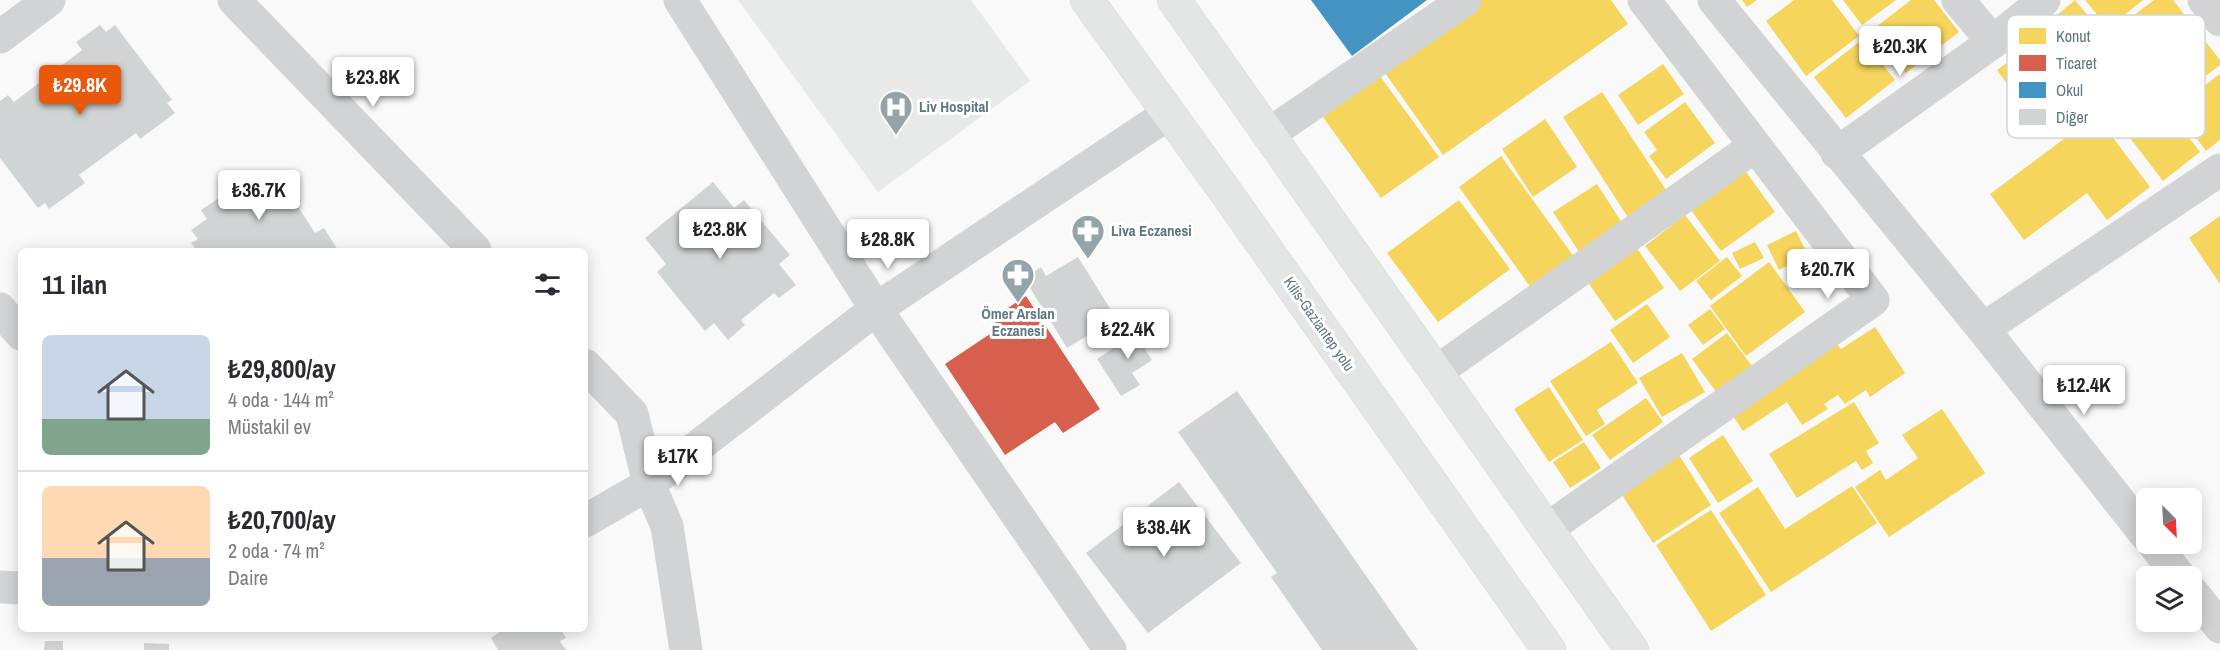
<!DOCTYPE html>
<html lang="tr">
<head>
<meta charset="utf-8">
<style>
  body { margin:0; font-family:"Archivo Narrow",sans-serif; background:#f7f7f7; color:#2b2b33; height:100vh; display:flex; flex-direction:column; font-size:22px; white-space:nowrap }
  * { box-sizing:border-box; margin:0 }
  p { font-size:20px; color:#7c7c81 }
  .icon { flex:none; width:33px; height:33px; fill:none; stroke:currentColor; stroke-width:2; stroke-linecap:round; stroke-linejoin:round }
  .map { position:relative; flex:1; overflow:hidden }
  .details { position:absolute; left:18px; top:248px; width:570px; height:384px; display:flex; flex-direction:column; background:#fff; border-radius:9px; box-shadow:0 3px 15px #0003 }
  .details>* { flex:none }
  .needle { width:39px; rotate:156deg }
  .buttons { position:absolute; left:2136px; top:488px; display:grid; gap:12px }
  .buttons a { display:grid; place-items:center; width:66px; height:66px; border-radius:9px; background:#fff; box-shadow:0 3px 15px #0003; font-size:30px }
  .price { position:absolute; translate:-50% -51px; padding:0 14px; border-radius:6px; background:#fff; color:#222; font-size:20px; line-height:39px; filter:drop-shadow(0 2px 3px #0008) }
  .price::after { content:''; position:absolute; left:50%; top:36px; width:18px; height:14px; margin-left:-9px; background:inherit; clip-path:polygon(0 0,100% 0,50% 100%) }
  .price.active { background:#ea580c; color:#fff }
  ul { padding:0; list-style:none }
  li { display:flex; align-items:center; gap:18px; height:150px; padding:0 24px }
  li+li { border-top:2px solid #e1e1e2 }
  li span { display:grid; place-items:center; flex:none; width:168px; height:120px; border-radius:9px; color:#555 }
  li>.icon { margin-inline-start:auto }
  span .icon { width:72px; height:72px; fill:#fffc; stroke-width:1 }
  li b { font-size:26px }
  h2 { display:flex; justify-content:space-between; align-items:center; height:72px; padding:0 24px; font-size:26px }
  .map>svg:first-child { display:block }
</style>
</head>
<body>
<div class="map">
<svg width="2220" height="650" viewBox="0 0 2220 650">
  <rect width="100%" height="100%" fill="#f9f9f9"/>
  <polygon fill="#e7eae9" points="738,0 971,0 1030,81 878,192"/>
  <g fill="#f6d55c">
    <polygon points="1482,0 1611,0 1628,24 1443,155 1383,70"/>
    <polygon points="1742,0 1757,0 1747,7"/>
    <polygon points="1794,0 1832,0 1859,36 1806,76 1766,21"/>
    <polygon points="1843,0 1896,0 1862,25"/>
    <polygon points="1911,0 1934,0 1959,32 1906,73 1872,30"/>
    <polygon points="2075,0 2114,47 2088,68 2050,21"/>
    <polygon points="2085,0 2143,0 2108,28"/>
    <polygon points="2154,0 2173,0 2220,60 2220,65 2169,104 2112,32"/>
    <polygon points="2049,32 2083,80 2031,117 1997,70"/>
    <polygon points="1863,39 1895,80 1846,118 1814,77"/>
    <polygon points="1663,64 1684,94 1638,125 1618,95"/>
    <polygon points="2220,74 2220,140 2206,151 2174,108"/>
    <polygon points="1380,76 1439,157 1381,198 1323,117"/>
    <polygon points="2148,84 2200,152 2163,181 2111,113"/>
    <polygon points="1602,92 1670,196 1631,222 1563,117"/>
    <polygon points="1685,102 1715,143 1666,179 1649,156 1657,150 1644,132"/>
    <polygon points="2096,115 2150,187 2107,220 2087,193 2024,240 1990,194"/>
    <polygon points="1545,119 1577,167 1533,197 1502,149"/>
    <polygon points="1501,156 1574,257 1531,288 1459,187"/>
    <polygon points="1744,169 1775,212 1721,251 1690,209"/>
    <polygon points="1597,184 1626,229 1583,258 1553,212"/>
    <polygon points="1459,200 1510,269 1438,322 1387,253"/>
    <polygon points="1685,215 1720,261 1680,291 1645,246"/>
    <polygon points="2220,216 2220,284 2189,238"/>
    <polygon points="1796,231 1808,255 1779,270 1767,245"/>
    <polygon points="1755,242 1764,258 1740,269 1732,253"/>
    <polygon points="1636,247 1664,288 1615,321 1587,281"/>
    <polygon points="1727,257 1742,276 1711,300 1696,281"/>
    <polygon points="1769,262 1805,312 1746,356 1710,306"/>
    <polygon points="1647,304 1670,337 1633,363 1610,330"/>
    <polygon points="1710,309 1725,329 1703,345 1688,325"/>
    <polygon points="1875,327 1905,373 1870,397 1866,390 1845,404 1838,395 1824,404 1828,409 1802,425 1787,402 1743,431 1729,410 1834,340 1841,349"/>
    <polygon points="1727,333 1752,366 1717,393 1692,359"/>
    <polygon points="1611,342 1638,383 1597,410 1605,424 1586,436 1550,381"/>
    <polygon points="1682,353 1705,392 1662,417 1639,378"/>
    <polygon points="1549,387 1583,440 1549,462 1514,409"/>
    <polygon points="1646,398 1663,422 1610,460 1592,435"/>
    <polygon points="1854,402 1879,443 1866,451 1873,463 1862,470 1856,461 1797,498 1769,454"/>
    <polygon points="1942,409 1985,473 1889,537 1855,487 1880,470 1886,480 1918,458 1902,435"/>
    <polygon points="1723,435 1753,481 1718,503 1689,458"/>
    <polygon points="1584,442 1601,468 1570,488 1553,462"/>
    <polygon points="1675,449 1711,505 1653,543 1617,487"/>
    <polygon points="1852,486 1877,523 1771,592 1719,513 1758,487 1785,529"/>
    <polygon points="1711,510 1766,595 1711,631 1656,545"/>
  </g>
  <polygon fill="#d6604d" points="1026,296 1100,409 1063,433 1055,422 1005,455 945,364 999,328 993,318"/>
  <polygon fill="#4393c3" points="1311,0 1427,0 1352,56"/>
  <g fill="#d1d4d5">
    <polygon points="100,25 106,32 115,25 172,100 167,103 175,113 140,139 136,133 79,175 85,183 49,209 45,203 38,208 0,158 0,101 8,95 14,102 82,50 76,42"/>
    <polygon points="285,174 300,199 295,202 315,233 324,228 338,250 196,250 191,243 198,239 191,230 207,219 201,210 243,182 248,189 267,177 271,183"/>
    <polygon points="713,182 734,208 744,200 790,255 779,264 796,285 779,298 774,293 741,320 745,325 728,340 714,323 705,331 657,272 666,264 645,238"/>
    <polygon points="1078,257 1116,318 1067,348 1024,278 1041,267 1046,276"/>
    <polygon points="1147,326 1157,341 1145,349 1152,360 1132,373 1140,385 1121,396 1097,359"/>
    <polygon points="1237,391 1418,650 1322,650 1271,577 1277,573 1178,432"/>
    <polygon points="1179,482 1241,563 1148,633 1086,553"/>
    <polygon points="505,628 560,628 566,638 560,641 566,650 498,650 491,638"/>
    <polygon points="45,641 63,641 63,650 44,650"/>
    <polygon points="144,643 169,644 169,650 144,650"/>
  </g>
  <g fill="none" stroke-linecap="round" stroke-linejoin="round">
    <g stroke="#d6d7d7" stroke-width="34">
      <g id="trunk">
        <polyline points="1087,0 1225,191 1549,650"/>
        <polyline points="1174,0 1632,650"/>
      </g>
    </g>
    <g stroke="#d2d3d4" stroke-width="33">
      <polyline points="234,0 475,250"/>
      <polyline points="680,0 876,309 1110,650"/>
      <polyline points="1714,0 1983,329 2220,170"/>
      <polyline points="2204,0 2220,20"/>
      <polyline points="0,37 49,0"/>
      <polyline points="1993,42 2044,0"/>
      <polyline points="1269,134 1465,0"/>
      <polyline points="1837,153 1993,42 1958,0"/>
      <polyline points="0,309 21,334"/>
      <polyline points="1983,329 2146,535"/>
      <polyline points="585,365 632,414 649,484 667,526 686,650"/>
      <polyline points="1436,372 1755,146"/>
      <polyline points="585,521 649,484 876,309 1168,114"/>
      <polyline points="1547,529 1873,300 1644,0"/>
      <polyline points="2153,543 2179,576"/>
      <polyline points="0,587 21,588"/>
      <polyline points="2192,592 2220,627"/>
    </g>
    <use href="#trunk" stroke="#e4e5e5" stroke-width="33"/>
  </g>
  <defs>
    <g id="hospital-pin" transform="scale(1.725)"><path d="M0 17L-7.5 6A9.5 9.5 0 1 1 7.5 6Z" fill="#94a4aa" stroke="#fff"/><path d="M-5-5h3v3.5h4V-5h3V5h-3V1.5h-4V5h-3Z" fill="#fff"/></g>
    <g id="pharmacy-pin" transform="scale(1.725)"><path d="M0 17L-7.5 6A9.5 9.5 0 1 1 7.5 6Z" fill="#94a4aa" stroke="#fff"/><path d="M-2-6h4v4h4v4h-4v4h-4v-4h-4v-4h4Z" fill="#fff"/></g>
  </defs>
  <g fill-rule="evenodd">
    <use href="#hospital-pin" x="896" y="107"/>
    <use href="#pharmacy-pin" x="1088" y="231"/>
    <use href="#pharmacy-pin" x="1018" y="275"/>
  </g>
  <g text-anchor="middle" stroke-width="6" stroke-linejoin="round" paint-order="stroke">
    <g font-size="15" font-weight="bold" fill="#5e7680" stroke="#fff" text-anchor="start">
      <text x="919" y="112">Liv Hospital</text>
      <text x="1111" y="236">Liva Eczanesi</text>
      <text x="1018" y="319" text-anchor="middle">Ömer Arslan<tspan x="1018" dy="17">Eczanesi</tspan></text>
    </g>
    <g font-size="15" fill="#5e7680" stroke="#fff">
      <text transform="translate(1319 324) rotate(55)" y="5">Kilis-Gaziantep yolu</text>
    </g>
  </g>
  <rect x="2007" y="15" width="198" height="123" rx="9" fill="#fff" stroke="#cfd6d9" stroke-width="1.5"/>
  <rect x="2019" y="28" width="27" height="16" fill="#f6d55c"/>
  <rect x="2019" y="55" width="27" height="16" fill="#d6604d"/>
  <rect x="2019" y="82" width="27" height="16" fill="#4393c3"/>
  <rect x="2019" y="109" width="27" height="16" fill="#d1d4d5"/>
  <g font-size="16" fill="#5e7680">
    <text x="2056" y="42">Konut</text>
    <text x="2056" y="69">Ticaret</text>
    <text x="2056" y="96">Okul</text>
    <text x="2056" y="123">Diğer</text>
  </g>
</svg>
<div class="buttons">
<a><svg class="needle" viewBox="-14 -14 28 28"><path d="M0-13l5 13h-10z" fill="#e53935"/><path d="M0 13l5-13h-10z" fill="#7c7c81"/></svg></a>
<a><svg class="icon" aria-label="layers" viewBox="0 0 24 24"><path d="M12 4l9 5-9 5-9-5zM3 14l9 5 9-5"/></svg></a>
</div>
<b class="price" style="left:1900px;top:77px">₺20.3K</b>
<b class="price" style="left:373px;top:108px">₺23.8K</b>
<b class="price active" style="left:80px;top:116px">₺29.8K</b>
<b class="price" style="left:259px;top:221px">₺36.7K</b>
<b class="price" style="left:720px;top:260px">₺23.8K</b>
<b class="price" style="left:888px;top:270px">₺28.8K</b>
<b class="price" style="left:1828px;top:300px">₺20.7K</b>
<b class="price" style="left:1128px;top:360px">₺22.4K</b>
<b class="price" style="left:2084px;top:416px">₺12.4K</b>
<b class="price" style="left:678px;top:487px">₺17K</b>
<b class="price" style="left:1164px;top:558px">₺38.4K</b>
<section class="details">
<h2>11 ilan<svg class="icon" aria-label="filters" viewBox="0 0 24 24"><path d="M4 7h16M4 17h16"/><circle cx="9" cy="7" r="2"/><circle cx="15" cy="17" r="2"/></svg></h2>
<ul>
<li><span style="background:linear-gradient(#c9d6e8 70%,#7fa58c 0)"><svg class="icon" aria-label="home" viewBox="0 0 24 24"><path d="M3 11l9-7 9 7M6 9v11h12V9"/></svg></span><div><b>₺29,800/ay</b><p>4 oda · 144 m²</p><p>Müstakil ev</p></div></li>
<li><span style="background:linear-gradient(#ffd9b3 60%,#9aa5b1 0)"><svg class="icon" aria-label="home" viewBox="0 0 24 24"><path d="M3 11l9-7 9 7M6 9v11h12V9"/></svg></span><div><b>₺20,700/ay</b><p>2 oda · 74 m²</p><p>Daire</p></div></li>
</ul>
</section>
</div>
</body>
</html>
